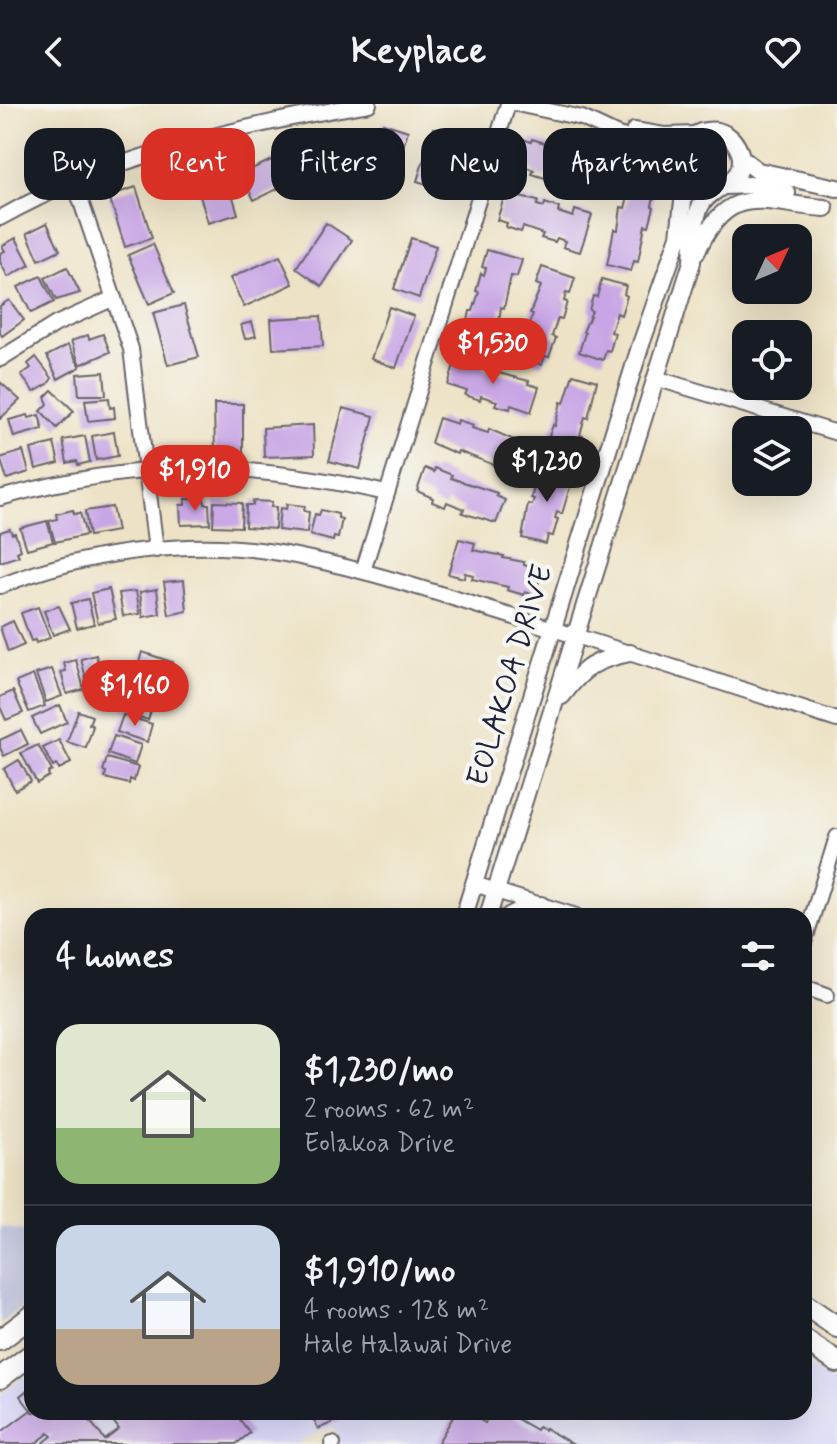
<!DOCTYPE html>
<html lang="en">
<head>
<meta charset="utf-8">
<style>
  body { margin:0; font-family:Mynerve,sans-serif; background:#20242c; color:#f1f3f6; height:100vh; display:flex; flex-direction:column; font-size:30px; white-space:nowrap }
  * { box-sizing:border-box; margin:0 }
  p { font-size:26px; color:#9ea1a6 }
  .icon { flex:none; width:44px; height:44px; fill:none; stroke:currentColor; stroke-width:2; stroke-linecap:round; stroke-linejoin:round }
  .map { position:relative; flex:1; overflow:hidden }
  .drawer { position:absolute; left:24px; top:804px; width:788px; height:512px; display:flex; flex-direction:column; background:#171b24; border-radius:24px; box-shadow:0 8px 32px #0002 }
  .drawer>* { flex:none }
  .hud { position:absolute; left:24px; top:24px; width:790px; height:72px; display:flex; gap:16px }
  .needle { width:52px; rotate:46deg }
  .tools { position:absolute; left:732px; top:120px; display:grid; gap:16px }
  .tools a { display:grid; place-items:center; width:80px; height:80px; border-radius:16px; background:#171b24; box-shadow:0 8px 32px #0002; font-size:40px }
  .price { position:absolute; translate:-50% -68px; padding:0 18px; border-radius:28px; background:#d93025; color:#fff; font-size:26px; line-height:52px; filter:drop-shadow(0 2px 4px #0008) }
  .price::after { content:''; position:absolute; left:50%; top:48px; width:24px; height:18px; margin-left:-12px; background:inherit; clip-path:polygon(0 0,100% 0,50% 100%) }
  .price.on { background:#222; color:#fff }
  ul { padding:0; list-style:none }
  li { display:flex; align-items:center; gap:24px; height:200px; padding:0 32px }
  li+li { border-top:2px solid #363941 }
  li span { display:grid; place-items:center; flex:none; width:224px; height:160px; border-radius:24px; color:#555 }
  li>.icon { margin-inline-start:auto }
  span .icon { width:96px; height:96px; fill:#fffc; stroke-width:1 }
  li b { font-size:34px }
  h2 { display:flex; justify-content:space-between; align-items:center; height:96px; padding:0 32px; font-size:34px }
  .chip { padding:0 28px; border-radius:24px; background:#171b24; box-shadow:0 8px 32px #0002; font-size:28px; line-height:72px }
  .chip.on { background:#d93025; color:#fff }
  header { display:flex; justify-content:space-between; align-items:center; height:104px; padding:0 32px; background:#171b24; font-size:36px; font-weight:700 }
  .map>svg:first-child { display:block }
</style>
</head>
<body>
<header><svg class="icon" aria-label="back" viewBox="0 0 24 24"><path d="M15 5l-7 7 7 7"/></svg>Keyplace<svg class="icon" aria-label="heart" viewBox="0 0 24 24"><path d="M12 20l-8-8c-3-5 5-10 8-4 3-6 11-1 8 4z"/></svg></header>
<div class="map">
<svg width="837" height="1340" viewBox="0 0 837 1340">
  <rect width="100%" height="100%" fill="#f6f6f2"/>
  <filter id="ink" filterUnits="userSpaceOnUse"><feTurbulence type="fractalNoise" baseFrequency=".0125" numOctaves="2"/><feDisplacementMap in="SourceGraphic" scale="16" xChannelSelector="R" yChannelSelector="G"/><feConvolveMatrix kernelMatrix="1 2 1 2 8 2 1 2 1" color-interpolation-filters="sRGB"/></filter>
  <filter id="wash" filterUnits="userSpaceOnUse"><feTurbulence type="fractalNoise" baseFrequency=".006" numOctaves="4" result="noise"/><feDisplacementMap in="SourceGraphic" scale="32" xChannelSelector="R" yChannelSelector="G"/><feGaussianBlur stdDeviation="1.8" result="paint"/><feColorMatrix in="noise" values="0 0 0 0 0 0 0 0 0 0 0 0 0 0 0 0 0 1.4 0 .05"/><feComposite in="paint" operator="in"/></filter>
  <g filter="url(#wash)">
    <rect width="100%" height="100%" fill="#ede2c5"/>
    <polygon fill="#d9d7f8" points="804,1258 837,1281 837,1340 340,1340 334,1322 294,1340 0,1340 0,1291 32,1266 32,1308 804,1308"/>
    <polygon fill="#c0c2dd" points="0,1123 32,1128 32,1196 0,1220"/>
    <g id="blocks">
      <g fill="#c8a6e5">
        <polygon points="383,19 408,27 393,75 368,67"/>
        <polygon points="434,24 460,32 444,85 417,77"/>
        <polygon points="348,30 353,57 305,66 300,39"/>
        <polygon points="523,35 531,38 532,35 551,41 550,44 587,53 586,56 592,58 594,52 609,57 597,92 583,88 585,82 570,77 568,82 556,78 558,73 547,69 545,74 532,70 534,66 515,59"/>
        <polygon points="289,48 301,74 254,96 241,70"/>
        <polygon points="223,59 238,110 208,119 193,68"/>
        <polygon points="136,83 152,134 125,143 109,92"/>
        <polygon points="630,85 654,92 652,102 654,103 649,122 645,121 638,158 634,157 631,167 607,161 614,125 618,126 621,103 625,104"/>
        <polygon points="505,90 538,97 537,101 544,103 545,99 559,104 558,108 573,113 575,106 592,111 580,148 563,143 565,137 557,134 555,138 541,134 543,130 523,123 521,128 506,123 507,119 497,116"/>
        <polygon points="47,119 60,146 39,156 27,129"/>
        <polygon points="326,119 352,136 322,182 296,164"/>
        <polygon points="16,134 30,161 8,173 0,158 0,149 5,147 2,142"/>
        <polygon points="411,134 436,142 419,194 394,185"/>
        <polygon points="153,140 174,189 149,200 128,151"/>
        <polygon points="487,146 522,156 517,173 511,172 504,204 501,203 498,225 494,224 489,244 464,237 470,207 473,207 479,188 476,187 481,169 484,171 486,164 482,163"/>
        <polygon points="280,152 293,180 244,203 230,174"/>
        <polygon points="67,163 80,189 56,196 45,174"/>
        <polygon points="542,163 575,174 570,190 566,189 564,197 567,198 562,215 558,214 552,232 556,234 549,253 545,252 542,261 519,253 526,234 523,233 533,210 530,209 541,182 536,180"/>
        <polygon points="41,172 54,198 31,209 18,183"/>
        <polygon points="602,175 626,182 624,190 627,192 621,211 617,209 611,228 615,229 610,247 606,246 603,256 579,248 585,229 583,228 592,207 589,206 593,192 597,193"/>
        <polygon points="9,196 24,216 2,232 0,229 0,202"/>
        <polygon points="184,201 199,253 168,261 153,209"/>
        <polygon points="389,203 414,212 396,264 371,255"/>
        <polygon points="321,212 323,242 273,245 271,215"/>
        <polygon points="252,218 256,232 245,235 241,221"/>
        <polygon points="103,230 110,248 80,261 71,237 88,231 89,235"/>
        <polygon points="68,241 80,263 58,275 47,252"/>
        <polygon points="36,253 52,274 48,280 34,288 21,271 31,264 28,260"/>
        <polygon points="455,257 466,260 467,257 484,262 483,265 529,277 528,280 539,283 531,308 511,301 510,305 495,301 497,297 481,292 480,296 465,291 467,287 448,281"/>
        <polygon points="104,268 106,291 79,291 77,270"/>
        <polygon points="573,270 597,277 588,314 585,313 580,331 583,332 577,351 574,350 570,360 547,352 553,333 549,332 553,321 555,322 561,298 564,299"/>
        <polygon points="0,278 20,296 0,315"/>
        <polygon points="52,286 74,307 57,324 41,307 48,300 45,293"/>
        <polygon points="109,294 110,304 114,303 115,314 88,317 85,296"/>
        <polygon points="214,300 243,300 243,349 215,350"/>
        <polygon points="343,304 374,312 360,365 329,357"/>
        <polygon points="28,311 29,314 39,311 43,325 14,333 9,316"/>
        <polygon points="439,314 457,320 458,316 473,321 472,324 488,329 489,325 521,339 513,364 503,361 502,364 458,347 457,350 431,339"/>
        <polygon points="313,321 314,351 264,353 263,324"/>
        <polygon points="114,328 118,352 96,356 92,332"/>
        <polygon points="85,332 90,358 78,361 77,357 67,359 63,336"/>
        <polygon points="54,339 59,359 36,365 31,345"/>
        <polygon points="23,347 29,368 7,375 0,354"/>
        <polygon points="545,361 574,369 562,410 557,408 555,414 558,415 553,432 548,431 546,440 522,434 528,400 532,401 534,395 531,394 535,380 539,381"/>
        <polygon points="425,364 434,368 435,364 452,371 451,374 497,389 496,392 505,396 496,419 462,409 464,405 447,398 445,403 432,398 433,394 417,387"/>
        <polygon points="185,395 204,395 205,400 209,400 210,420 181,421 180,401 185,401"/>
        <polygon points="253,397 272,398 271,403 276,403 275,425 245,423 246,401 253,401"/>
        <polygon points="214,398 242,399 241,423 213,422"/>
        <polygon points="287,400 305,402 304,407 309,408 307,429 278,426 280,404 286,405"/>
        <polygon points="112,403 117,427 89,432 85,407"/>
        <polygon points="73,406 74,410 80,409 86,431 55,438 49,417 57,415 56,410"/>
        <polygon points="321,406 338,410 338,414 342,415 338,434 334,433 333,437 310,431 315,410 319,411"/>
        <polygon points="47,417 53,438 27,445 20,424"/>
        <polygon points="10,425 12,430 15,429 21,446 17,448 19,452 0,458 0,428"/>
        <polygon points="459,435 475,439 473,446 504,452 503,454 524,458 524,461 542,467 535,491 525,488 524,491 507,486 508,483 472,475 473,471 465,469 464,474 448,470"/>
        <polygon points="184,476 187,507 169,511 164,478"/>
        <polygon points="109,485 116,515 98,519 91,489"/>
        <polygon points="157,485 160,510 143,513 140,488"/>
        <polygon points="136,487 140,510 123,512 119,489"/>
        <polygon points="88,495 94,520 77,524 71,499"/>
        <polygon points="59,502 70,525 53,531 44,507"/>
        <polygon points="38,503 50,534 36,539 35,536 31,537 21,509"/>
        <polygon points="13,517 24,541 8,548 0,523"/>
        <polygon points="142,548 172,558 166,575 137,565"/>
        <polygon points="96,551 103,578 88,582 81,555"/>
        <polygon points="76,556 84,585 67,590 61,568 66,567 64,559"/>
        <polygon points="52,565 62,592 46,598 36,570"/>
        <polygon points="135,567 166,576 161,594 129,585"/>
        <polygon points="33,571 45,602 29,608 16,578"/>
        <polygon points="13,587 23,609 6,616 0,603 0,593"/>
        <polygon points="127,591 153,600 148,616 122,607"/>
        <polygon points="60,601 67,618 40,630 32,614"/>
        <polygon points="78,607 92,612 89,620 93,622 86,644 67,638"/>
        <polygon points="123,611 152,620 147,638 117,628"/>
        <polygon points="21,626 28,640 4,652 0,644 0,636"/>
        <polygon points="114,632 141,641 135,660 108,650"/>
        <polygon points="59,636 71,659 59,665 56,661 53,663 43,644"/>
        <polygon points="38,641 52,667 48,669 49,672 37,679 21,649"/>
        <polygon points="107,654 138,663 134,677 130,675 129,680 105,674 106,668 103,667"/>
        <polygon points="19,656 31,677 15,686 4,665"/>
        <polygon points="32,1282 32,1308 83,1308 105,1336 119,1325 106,1308 234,1308 250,1329 236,1340 42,1340 52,1332 49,1329 35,1340 0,1340 0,1329 31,1306 20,1292"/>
        <polygon points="310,1308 338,1308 341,1315 318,1325"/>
        <polygon points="456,1308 466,1308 485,1319 491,1308 505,1308 536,1326 538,1323 544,1326 545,1324 572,1340 437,1340"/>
      </g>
    </g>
  </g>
  <g filter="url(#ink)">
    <use href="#blocks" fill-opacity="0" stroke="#69656b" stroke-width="2"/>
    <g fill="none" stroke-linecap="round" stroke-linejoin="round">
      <g stroke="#69656b" stroke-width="18">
        <g id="minor">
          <polyline points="517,0 582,14 618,31 656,41 668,46 682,63"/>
          <polyline points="634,26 664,31 697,30"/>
          <polyline points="74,77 131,245 156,446"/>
          <path d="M 0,114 C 110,52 245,20 369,0"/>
          <polyline points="0,255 56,220 114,194"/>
          <polyline points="655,274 837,329"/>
          <path d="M 0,394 C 138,355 247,357 386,389"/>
          <polyline points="363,467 508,0"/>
          <path d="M 0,482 C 83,449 185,434 274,448 C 364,463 450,494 537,520 C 637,551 737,584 837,616"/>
          <polyline points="474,780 576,812"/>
          <polyline points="804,839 837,733"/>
          <polyline points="804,883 827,891"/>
          <polyline points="332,1340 333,1340"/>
        </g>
      </g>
      <g stroke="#69656b" stroke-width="20">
        <g id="tertiary">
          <polyline points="741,54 758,67 837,84"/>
          <polyline points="725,82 750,81 787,89"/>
          <path d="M 696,149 C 730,75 763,100 825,104"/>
          <path d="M 562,592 C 584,563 594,556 630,549"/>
          <polyline points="464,812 640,243 679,132 686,71"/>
          <path d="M 488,812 L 692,158 C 693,141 693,119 700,103 C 710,81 748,80 740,49 C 737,41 732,33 725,30 C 718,26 709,26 701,28 C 665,41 682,90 720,84"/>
          <polyline points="509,812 524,804 541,801"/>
        </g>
      </g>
      <g stroke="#69656b" stroke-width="24">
        <g id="secondary">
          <polyline points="804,1200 837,1223"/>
          <polyline points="0,1236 32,1212"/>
          <polyline points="804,1236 837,1258"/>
          <polyline points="0,1274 32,1250"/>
        </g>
      </g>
      <use href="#minor" stroke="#fff" stroke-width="14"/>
      <use href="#tertiary" stroke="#fff" stroke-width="16"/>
      <use href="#secondary" stroke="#fff" stroke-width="20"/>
    </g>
  </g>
  <g text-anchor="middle" stroke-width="8" stroke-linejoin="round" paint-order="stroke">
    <g font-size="30" fill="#22223b" stroke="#f6f6f2">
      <text transform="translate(509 571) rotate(-73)" y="10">EOLAKOA DRIVE</text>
    </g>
  </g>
</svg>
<div class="tools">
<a><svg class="needle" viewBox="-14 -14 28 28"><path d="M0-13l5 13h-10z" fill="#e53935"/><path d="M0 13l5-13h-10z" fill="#9ea1a6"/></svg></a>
<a><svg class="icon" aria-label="locate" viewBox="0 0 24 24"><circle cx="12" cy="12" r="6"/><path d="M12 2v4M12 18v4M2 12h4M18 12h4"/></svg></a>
<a><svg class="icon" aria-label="layers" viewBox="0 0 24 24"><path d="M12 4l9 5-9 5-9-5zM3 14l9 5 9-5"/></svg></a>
</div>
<b class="price" style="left:493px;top:282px">$1,530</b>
<b class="price on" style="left:547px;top:400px">$1,230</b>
<b class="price" style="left:195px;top:409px">$1,910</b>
<b class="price" style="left:135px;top:624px">$1,160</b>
<div class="hud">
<a class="chip">Buy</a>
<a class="chip on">Rent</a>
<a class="chip">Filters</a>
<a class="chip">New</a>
<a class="chip">Apartment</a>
</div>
<section class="drawer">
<h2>4 homes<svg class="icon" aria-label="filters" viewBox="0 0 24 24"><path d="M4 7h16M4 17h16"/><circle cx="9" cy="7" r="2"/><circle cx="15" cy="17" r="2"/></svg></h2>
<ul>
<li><span style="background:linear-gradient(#dfe7d0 65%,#8fb573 0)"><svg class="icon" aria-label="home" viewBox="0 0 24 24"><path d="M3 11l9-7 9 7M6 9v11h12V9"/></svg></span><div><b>$1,230/mo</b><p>2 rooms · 62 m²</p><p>Eolakoa Drive</p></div></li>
<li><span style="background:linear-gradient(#c9d6e8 65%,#b9a48a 0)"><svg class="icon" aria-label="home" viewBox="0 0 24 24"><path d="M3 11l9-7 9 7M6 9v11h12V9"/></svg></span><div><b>$1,910/mo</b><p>4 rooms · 128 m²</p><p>Hale Halawai Drive</p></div></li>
</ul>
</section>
</div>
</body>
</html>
